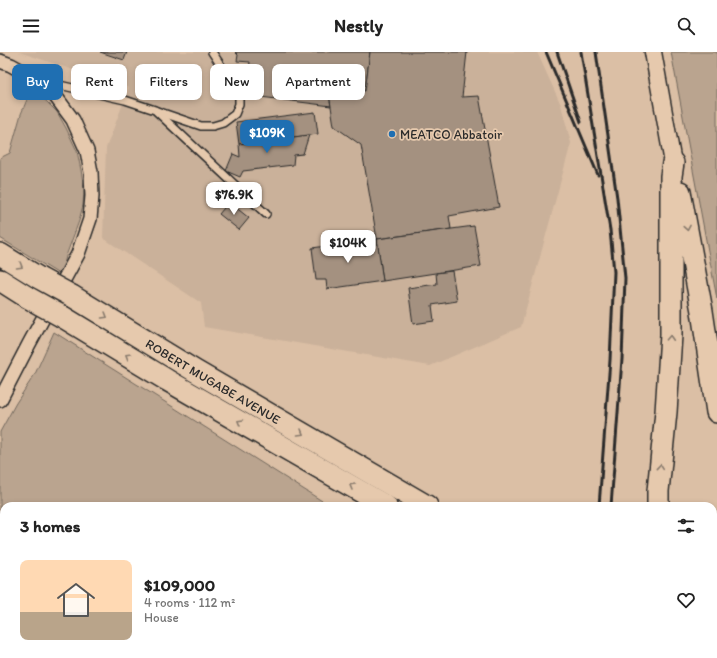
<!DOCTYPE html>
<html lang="en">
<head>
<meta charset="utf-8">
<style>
  body { margin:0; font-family:Itim,sans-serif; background:#f6f6f6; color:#222; height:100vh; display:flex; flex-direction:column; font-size:15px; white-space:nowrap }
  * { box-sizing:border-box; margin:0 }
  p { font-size:13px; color:#767676 }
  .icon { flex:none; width:22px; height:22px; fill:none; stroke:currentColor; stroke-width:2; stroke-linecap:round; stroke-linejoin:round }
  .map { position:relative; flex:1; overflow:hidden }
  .sheet { position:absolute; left:0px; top:450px; width:717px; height:156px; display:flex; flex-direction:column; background:#fff; border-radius:12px 12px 0 0; box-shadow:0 2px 6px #0003 }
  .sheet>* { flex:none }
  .hud { position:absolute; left:12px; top:12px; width:400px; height:36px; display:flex; gap:8px }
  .price { position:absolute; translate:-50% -34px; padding:0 9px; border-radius:8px; background:#fff; color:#222; font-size:13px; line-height:26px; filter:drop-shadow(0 1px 2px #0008) }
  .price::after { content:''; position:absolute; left:50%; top:24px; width:12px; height:9px; margin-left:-6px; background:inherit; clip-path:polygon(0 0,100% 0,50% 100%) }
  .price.active { background:#1f6fb2; color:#fff }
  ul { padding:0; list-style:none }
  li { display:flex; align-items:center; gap:12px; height:100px; padding:0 20px }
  li span { display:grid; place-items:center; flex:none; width:112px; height:80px; border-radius:8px; color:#555 }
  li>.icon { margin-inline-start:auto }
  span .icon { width:48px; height:48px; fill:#fffc; stroke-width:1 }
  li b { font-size:17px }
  h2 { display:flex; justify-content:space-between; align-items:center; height:48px; padding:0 20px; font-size:17px }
  .chip { padding:0 14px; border-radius:8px; background:#fff; box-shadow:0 2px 6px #0003; font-size:14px; line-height:36px }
  .chip.active { background:#1f6fb2; color:#fff }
  header { display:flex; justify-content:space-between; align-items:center; height:52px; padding:0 20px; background:#fff; font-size:18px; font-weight:800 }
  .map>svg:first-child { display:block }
</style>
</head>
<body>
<header><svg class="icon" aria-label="menu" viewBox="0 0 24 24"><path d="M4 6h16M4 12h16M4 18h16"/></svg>Nestly<svg class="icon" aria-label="search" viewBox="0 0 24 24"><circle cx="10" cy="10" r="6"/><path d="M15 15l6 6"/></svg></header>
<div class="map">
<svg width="717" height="606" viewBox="0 0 717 606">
  <rect width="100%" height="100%" fill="#dbbfa5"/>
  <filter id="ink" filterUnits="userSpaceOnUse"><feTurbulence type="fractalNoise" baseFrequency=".025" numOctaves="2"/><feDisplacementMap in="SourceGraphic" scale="8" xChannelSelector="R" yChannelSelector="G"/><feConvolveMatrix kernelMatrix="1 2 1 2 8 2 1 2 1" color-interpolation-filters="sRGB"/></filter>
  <g filter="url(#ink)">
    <polygon fill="#cab19a" points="19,0 537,0 561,53 571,91 521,275 430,314 204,275 201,251 103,186 106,96 129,36"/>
    <g fill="#baa48f" stroke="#72685d">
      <polygon points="671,0 717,0 717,247"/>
      <polygon points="31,38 46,49 57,60 66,76 77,99 81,118 84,137 83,153 79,169 66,204 63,217 59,222 0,186 0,106 10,101 21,62"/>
      <polygon points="54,280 330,454 4,454 4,602 475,602 476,606 0,606 0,380 16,351 35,322"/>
    </g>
    <g fill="#a49180" stroke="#2b2b2b">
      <polygon points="100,0 127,0 124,8"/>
      <polygon points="235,0 370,0 365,39 328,35 331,54 245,43 250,10 237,9 238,3"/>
      <polygon points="370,0 467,0 462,45 479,44 499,155 449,164 451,177 377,187 361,93 334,74 328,35 365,39"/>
      <polygon points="149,15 167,21 163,33 145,27"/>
      <polygon points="315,60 318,82 239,92 236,70"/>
      <polygon points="309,83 303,102 294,103 293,113 243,119 240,125 226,119 233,102 240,105 239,92"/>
      <polygon points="229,150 249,166 239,178 219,162"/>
      <polygon points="474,174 481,214 383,229 377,187"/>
      <polygon points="377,187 383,229 327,237 326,228 316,228 312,196"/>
      <polygon points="452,219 457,249 432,253 434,269 413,272 408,236 437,232 436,221"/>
    </g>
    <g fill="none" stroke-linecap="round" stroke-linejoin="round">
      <polyline stroke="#b8a18d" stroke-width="21" stroke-dasharray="21 10" stroke-linecap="butt" points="669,602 670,606"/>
      <g stroke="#2b2b2b" stroke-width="10">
        <g id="service">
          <polyline points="42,29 125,48 155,58 266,162"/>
          <polyline points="157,59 201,74 213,74 223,71 235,62 239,52 239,41 212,0"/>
          <polyline points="241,606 261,602"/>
        </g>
      </g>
      <g stroke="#2b2b2b" stroke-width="16">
        <polyline id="minor" points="0,9 11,13 36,27 56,45 73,68 87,99 91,120 92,144 90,167 78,202 29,292 0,348"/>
      </g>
      <g stroke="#2b2b2b" stroke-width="19">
        <polyline id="tertiary" points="653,0 673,111"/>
      </g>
      <g stroke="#2b2b2b" stroke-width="24">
        <g id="primary">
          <polyline points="680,140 702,259 717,360"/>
          <polyline points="0,202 39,226"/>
          <polyline points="0,228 27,245"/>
          <path id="s1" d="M 72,244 L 195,319 L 427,454"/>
          <polyline points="63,265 167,328 386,454"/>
          <polyline points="658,454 658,439 666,360 671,283 671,124 673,111"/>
          <polyline points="601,602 606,606"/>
          <polyline points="635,602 640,606"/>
        </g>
      </g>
      <use href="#service" stroke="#e6c9ad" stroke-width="7"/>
      <use href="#minor" stroke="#e6c9ad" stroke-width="13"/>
      <use href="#tertiary" stroke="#e6c9ad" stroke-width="16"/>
      <use href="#primary" stroke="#e6c9ad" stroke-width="21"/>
      <g stroke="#2b2b2b" stroke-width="3">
        <polyline points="546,0 598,123"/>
        <polyline points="557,0 581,70"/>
        <polyline points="581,0 610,178 614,220 610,308 599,454"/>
        <polyline points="596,0 617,146 625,226 622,307 611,454"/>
        <polyline points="588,606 588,602"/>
        <polyline points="608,606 608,602"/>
      </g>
      <g stroke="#2b2b2b" stroke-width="24" stroke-linecap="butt">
        <g id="primary-bridge">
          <polyline points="39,226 72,244"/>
          <polyline points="27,245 63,265"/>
        </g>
      </g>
      <use href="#primary-bridge" stroke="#e6c9ad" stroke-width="21"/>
    </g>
    <defs><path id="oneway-chevron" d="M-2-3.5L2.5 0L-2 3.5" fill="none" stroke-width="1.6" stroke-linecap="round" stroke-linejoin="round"/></defs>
    <g stroke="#887a6c">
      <use href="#oneway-chevron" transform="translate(687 176) rotate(80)"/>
      <use href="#oneway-chevron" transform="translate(20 214) rotate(31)"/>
      <use href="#oneway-chevron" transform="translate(105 264) rotate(31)"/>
      <use href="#oneway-chevron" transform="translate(670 286) rotate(-87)"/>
      <use href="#oneway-chevron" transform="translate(128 304) rotate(-149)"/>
      <use href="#oneway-chevron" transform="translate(240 370) rotate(-150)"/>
      <use href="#oneway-chevron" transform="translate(301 381) rotate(30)"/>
      <use href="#oneway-chevron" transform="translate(660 415) rotate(-84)"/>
      <use href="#oneway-chevron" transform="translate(352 434) rotate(-150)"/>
    </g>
  </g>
  <circle fill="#1f6fb2" stroke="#e6c9ad" stroke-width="1.5" cx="392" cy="82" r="4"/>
  <g text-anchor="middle" stroke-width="3.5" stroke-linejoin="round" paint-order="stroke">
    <g font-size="13" fill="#2b2b2b" stroke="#e6c9ad" text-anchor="start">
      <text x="400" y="87">MEATCO Abbatoir</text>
    </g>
    <g font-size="13" fill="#2b2b2b" stroke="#e6c9ad">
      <text dy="5" stroke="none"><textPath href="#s1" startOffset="165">ROBERT MUGABE AVENUE</textPath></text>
    </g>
  </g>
</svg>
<b class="price active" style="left:267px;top:102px">$109K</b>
<b class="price" style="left:234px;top:164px">$76.9K</b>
<b class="price" style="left:348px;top:212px">$104K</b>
<div class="hud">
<a class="chip active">Buy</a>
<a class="chip">Rent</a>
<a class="chip">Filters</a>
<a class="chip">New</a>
<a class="chip">Apartment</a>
</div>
<section class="sheet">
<h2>3 homes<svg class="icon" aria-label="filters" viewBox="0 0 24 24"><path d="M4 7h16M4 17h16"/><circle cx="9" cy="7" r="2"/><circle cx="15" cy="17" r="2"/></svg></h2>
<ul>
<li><span style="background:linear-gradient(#ffd9b3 65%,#b9a48a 0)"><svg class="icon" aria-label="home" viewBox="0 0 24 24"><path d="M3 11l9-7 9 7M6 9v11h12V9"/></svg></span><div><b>$109,000</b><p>4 rooms · 112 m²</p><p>House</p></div><svg class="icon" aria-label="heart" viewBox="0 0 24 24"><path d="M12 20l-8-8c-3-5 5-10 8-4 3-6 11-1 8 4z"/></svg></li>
</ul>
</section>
</div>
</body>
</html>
